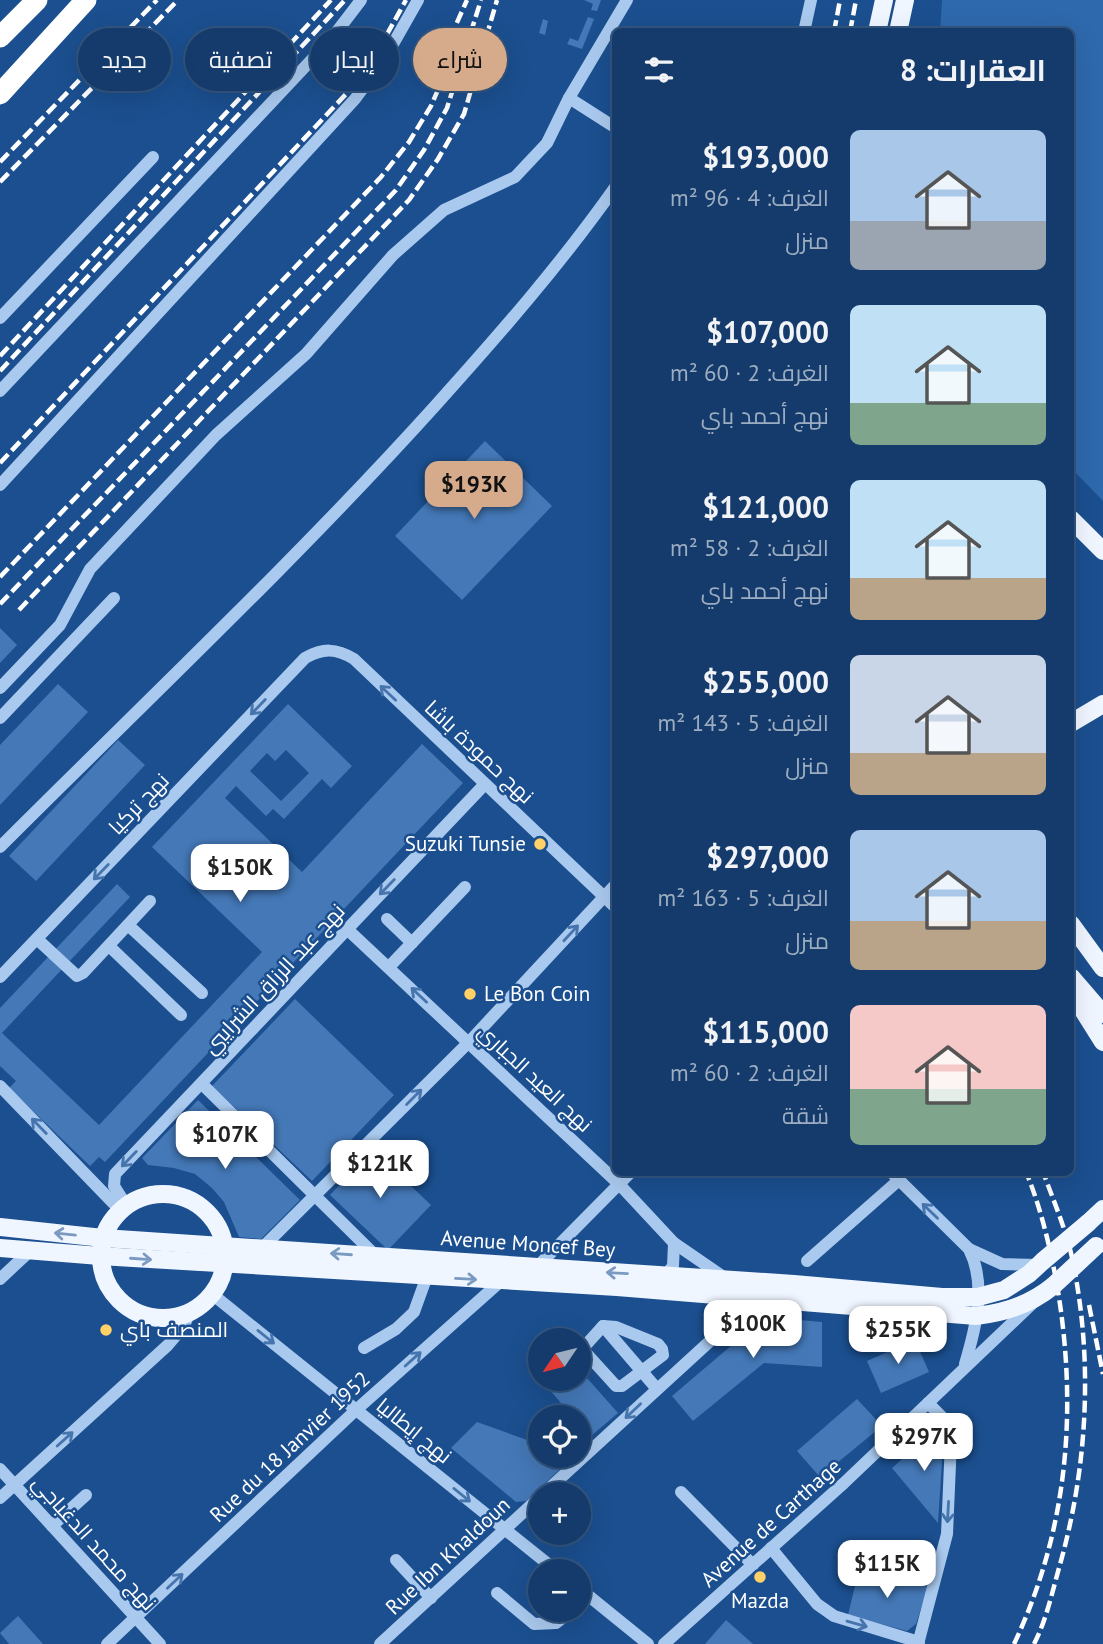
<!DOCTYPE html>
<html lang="ar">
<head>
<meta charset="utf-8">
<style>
  body { margin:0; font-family:"PT Sans",Cairo,sans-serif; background:#214673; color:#f1f3f6; direction:rtl; height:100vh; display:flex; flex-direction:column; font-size:26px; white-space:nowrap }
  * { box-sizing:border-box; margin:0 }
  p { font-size:23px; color:#9dadc1 }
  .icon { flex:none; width:38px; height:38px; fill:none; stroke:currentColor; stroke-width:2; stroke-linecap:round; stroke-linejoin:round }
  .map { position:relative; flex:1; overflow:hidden; direction:ltr }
  .side { position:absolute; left:612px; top:28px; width:462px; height:1148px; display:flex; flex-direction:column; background:#143b6b; border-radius:10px; box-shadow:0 7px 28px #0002,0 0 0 2px #33557e; direction:rtl }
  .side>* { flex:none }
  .top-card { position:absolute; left:21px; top:28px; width:486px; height:63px; direction:rtl; display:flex; gap:14px }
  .needle { width:46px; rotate:235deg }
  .controls { position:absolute; left:528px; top:1328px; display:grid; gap:14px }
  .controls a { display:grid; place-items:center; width:63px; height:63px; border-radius:50%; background:#143b6b; box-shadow:0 7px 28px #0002,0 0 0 2px #33557e; font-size:35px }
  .price { position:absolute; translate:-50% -60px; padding:0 16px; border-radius:14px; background:#fff; color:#222; font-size:23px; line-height:46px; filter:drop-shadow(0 2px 4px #0008) }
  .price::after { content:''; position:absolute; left:50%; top:42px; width:21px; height:16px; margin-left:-10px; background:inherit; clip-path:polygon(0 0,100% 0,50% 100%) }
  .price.selected { background:#d6ab8b; color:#111 }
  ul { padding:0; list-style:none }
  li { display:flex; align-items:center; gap:21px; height:175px; padding:0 28px }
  li span { display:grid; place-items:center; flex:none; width:196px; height:140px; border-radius:10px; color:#555 }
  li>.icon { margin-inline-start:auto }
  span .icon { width:84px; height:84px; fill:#fffc; stroke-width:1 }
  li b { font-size:30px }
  h2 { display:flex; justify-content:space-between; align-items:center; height:84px; padding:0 28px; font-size:30px }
  .chip { padding:0 24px; border-radius:32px; background:#143b6b; box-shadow:0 7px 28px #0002,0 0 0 2px #33557e; font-size:24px; line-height:63px }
  .chip.selected { background:#d6ab8b; color:#111 }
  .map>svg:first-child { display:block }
</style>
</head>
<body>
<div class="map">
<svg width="1103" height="1644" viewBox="0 0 1103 1644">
  <rect width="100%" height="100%" fill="#1b4f8f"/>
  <polygon fill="#2e69ad" points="942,0 1103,0 1103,501 1071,468 1071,32 940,31"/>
  <g fill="#4478b7" fill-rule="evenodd">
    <polygon points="584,0 601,0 597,11 591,10 593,4"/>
    <polygon points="588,17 594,19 582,49 567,44 570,38 578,41"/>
    <polygon points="543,19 548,21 545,35 539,33"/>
    <polygon points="485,441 552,506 462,600 395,536"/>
    <polygon points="0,628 17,645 0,663"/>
    <polygon points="58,684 88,712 0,805 0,745"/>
    <path d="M 288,704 L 352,766 L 331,788 L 322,779 L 284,819 L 273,809 L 266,816 L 236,786 L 225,798 L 302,872 L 422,744 L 463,783 L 105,1162 L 99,1157 L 90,1166 L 9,1088 L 16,1081 L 0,1066 L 0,1008 L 117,884 L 130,897 L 2,1033 L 99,1125 L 262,952 L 152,847 ZM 286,750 L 309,773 L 281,801 L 250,771 L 267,753 L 275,761 Z"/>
    <polygon points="118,740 145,765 36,881 9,856"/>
    <polygon points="295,999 394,1095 312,1181 212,1086"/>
    <polygon points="198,1100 300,1200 261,1239 239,1237 224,1202 212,1188 195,1174 174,1168 148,1165 142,1158"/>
    <polygon points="373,1150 431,1205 388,1250 330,1195"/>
    <polygon points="765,1317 822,1322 822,1367 764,1363 693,1421 672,1396"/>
    <polygon points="915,1340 929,1372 881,1393 867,1361"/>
    <polygon points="541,1367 541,1379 579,1379 579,1369 618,1413 591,1436 579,1423 579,1418 574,1418 535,1373"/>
    <polygon points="857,1399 882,1426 820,1477 797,1451"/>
    <polygon points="477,1422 541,1445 541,1456 573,1457 526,1501 516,1502 451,1448"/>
    <polygon points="931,1433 943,1447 938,1523 892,1468"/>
    <polygon points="859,1569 928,1587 916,1624 907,1631 848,1615"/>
    <polygon points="18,1616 43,1644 9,1644 0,1633"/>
    <polygon points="726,1620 753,1644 705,1644"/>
  </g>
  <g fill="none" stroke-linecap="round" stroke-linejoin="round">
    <g stroke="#a9c9ee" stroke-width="12">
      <polyline points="804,32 811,0"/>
      <polyline points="569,98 616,128"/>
      <polyline points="0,318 153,157"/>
      <polyline points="0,391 332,38 361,0"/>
      <polyline points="0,485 355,99 384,60 418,0"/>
      <polyline points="0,688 60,625 90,569 216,435 306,354 393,255 444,210 515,177 547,143 569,98 627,0"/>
      <polyline points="0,718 114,598"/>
      <path d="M 0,847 C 146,701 296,560 435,406 C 498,336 561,264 616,186"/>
      <polyline points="387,919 412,943"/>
      <polyline points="128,925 202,993"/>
      <polyline points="347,929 619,1184 674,1243 725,1278"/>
      <polyline points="37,939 77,976 83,973 150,901"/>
      <polyline points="109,946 181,1015"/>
      <polyline points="389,967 465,887"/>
      <path d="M 0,977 L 305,658 C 323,648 336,648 354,659 L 616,908"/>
      <polyline points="202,1084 376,1256"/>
      <polyline points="0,1086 120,1210"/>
      <path d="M 891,1172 L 969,1249 C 987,1285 976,1327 965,1364"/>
      <polyline points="126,1205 114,1186 115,1174 485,784"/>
      <polyline points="261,1249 469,1042 616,884"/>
      <polyline points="969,1249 1002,1264 1039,1265"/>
      <polyline points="807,1261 899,1180"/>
      <polyline points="536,1268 631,1172"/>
      <polyline points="665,1276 673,1266 674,1243"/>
      <polyline points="0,1279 31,1250"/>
      <polyline points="212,1294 558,1572"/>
      <polygon points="603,1326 616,1327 658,1344 662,1349 663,1355 622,1386 616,1386 586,1353 584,1347"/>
      <polyline points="603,1326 657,1389"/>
      <polyline points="364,1348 396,1329 414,1312 427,1276"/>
      <polyline points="0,1469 160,1644"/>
      <polyline points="681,1492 753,1565"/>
      <polyline points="543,1494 756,1299"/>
      <polyline points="0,1498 168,1345 184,1326 189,1313"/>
      <polyline points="52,1526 86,1495"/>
      <polyline points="771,1548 817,1604 834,1616 919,1642"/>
      <polyline points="396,1560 431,1598"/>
      <polyline points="579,1588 648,1644"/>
      <polyline points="497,1593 534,1624 556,1623 572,1610"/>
      <polyline points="107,1644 356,1410 501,1281"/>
      <polyline points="380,1644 541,1496"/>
      <polyline points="664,1644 844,1483 1032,1304"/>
      <polyline points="918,1644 947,1534 951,1441 947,1422 928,1403"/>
    </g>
    <g stroke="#f0f6ff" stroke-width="18">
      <polyline points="877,32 884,0"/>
      <polyline points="898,32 905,0"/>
      <polyline points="1071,519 1103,551"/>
      <polyline points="1071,723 1103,704"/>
      <polyline points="1071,924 1103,968"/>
      <polyline points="1071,977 1103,1014"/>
      <polyline points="1071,991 1103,1042"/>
      <circle cx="163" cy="1256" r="62"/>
      <polyline points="1088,1223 1103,1209"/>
      <polyline points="0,1227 103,1238 794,1284 942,1297 978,1297 1004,1290 1029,1274 1043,1261"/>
      <path d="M 0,1248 L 100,1256 L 617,1287 L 976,1316 C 1004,1313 1031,1304 1053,1286"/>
    </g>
    <g stroke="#fff" stroke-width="21">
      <polyline points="0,37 37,0"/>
      <polyline points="0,94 86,0"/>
    </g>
    <g stroke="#fff" stroke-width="4.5" stroke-dasharray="12 5" stroke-linecap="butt">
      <polyline points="834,32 840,0"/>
      <polyline points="850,32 856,0"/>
      <polyline points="443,54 467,0"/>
      <polyline points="0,162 157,0"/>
      <polyline points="0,182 178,0"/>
      <polyline points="0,356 331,0"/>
      <polyline points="0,371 345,0"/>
      <polyline points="0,463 347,93 375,56 406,0"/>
      <polyline points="0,577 381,177 409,142 431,106 458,44"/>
      <polyline points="0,604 396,190 424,150 447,108 481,0"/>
      <polyline points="19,610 409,200 438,159 464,114 497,0"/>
      <polyline points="1089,1305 1103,1374"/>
      <path d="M 1014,1644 C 1068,1530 1078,1409 1057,1285 C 1050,1247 1041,1208 1026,1172"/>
      <path d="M 1034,1644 C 1046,1621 1052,1593 1059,1568 C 1088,1467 1094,1357 1071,1253 C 1064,1225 1053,1199 1043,1172"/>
    </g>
    <g stroke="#f0f6ff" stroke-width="18">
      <polyline points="1043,1261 1088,1223"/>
      <polyline points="1053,1286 1096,1246"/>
    </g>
  </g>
  <defs><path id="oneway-shaft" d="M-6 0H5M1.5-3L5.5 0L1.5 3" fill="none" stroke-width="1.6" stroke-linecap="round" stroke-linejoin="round" transform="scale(1.75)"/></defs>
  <g stroke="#4674ac">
    <use href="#oneway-shaft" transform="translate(388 693) rotate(-137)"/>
    <use href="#oneway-shaft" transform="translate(258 707) rotate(134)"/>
    <use href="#oneway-shaft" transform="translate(101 872) rotate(134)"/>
    <use href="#oneway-shaft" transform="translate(387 887) rotate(134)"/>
    <use href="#oneway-shaft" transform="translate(571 933) rotate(-47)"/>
    <use href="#oneway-shaft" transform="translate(419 995) rotate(-137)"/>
    <use href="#oneway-shaft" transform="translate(414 1097) rotate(-45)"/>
    <use href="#oneway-shaft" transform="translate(39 1126) rotate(-134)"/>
    <use href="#oneway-shaft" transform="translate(129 1159) rotate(134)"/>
    <use href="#oneway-shaft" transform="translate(930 1211) rotate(-136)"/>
    <use href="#oneway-shaft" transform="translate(266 1337) rotate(39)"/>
    <use href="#oneway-shaft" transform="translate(413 1359) rotate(-42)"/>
    <use href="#oneway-shaft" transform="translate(633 1411) rotate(137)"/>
    <use href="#oneway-shaft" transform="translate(65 1439) rotate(-42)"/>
    <use href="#oneway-shaft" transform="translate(462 1495) rotate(39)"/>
    <use href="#oneway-shaft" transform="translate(948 1512) rotate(93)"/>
    <use href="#oneway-shaft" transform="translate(175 1581) rotate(-43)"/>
    <use href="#oneway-shaft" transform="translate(857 1624) rotate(16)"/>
  </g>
  <g stroke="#7b9ac1">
    <use href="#oneway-shaft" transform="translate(65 1234) rotate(-174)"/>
    <use href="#oneway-shaft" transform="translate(341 1254) rotate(-176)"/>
    <use href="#oneway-shaft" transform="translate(141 1259) rotate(4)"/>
    <use href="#oneway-shaft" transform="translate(617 1273) rotate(-177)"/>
    <use href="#oneway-shaft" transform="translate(466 1279) rotate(3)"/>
  </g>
  <g fill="#ffd166" stroke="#1b4f8f" stroke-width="2.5">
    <circle cx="540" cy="844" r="7"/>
    <circle cx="470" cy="994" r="7"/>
    <circle cx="106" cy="1330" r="7"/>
    <circle cx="760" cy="1577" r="7"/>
  </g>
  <g text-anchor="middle" stroke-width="5" stroke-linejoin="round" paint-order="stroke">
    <g font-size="21" fill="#fff" stroke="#1b4f8f">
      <text transform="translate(479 752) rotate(43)" y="7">نهج حمودة باشا</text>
      <text transform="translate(139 804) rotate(-46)" y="7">نهج تركيا</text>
      <text transform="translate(274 979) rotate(-47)" y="7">نهج عبد الرزاق الشرايبي</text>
      <text transform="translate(535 1078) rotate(43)" y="7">نهج العيد الجباري</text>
      <text transform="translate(528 1244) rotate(4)" y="7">Avenue Moncef Bey</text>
      <text transform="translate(414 1431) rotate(39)" y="7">نهج إيطاليا</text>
      <text transform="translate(290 1447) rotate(-43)" y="7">Rue du 18 Janvier 1952</text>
      <text transform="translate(771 1523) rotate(-42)" y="7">Avenue de Carthage</text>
      <text transform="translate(94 1543) rotate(48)" y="7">نهج محمد الدغباجي</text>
      <text transform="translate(448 1556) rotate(-43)" y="7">Rue Ibn Khaldoun</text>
    </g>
    <g font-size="21" fill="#fff" stroke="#1b4f8f" text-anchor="start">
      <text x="526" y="851" text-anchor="end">Suzuki Tunsie</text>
      <text x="484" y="1001">Le Bon Coin</text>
      <text x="120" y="1337">المنصف باي</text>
      <text x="760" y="1608" text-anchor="middle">Mazda</text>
    </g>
  </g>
</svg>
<div class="controls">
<a><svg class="needle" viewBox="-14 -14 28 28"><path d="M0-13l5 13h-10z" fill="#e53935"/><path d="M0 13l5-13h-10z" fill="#9dadc1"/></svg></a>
<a><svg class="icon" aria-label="locate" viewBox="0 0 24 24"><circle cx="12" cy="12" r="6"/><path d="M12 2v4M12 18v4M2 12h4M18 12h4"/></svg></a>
<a>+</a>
<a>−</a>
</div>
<b class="price selected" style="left:474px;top:521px">$193K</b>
<b class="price" style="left:240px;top:904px">$150K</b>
<b class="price" style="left:225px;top:1171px">$107K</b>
<b class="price" style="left:380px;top:1200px">$121K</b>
<b class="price" style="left:753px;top:1360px">$100K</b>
<b class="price" style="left:898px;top:1366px">$255K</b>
<b class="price" style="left:924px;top:1473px">$297K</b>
<b class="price" style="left:887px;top:1600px">$115K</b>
<div class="top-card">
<a class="chip selected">شراء</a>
<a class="chip">إيجار</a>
<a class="chip">تصفية</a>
<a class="chip">جديد</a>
</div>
<section class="side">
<h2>العقارات: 8<svg class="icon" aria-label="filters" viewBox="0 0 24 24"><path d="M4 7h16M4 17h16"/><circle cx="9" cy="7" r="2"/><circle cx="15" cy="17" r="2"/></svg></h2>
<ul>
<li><span style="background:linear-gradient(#a9c7e8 65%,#9aa5b1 0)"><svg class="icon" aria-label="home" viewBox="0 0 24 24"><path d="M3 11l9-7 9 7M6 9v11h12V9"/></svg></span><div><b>$193,000</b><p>الغرف: 4 · 96 m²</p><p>منزل</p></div></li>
<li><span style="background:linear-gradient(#bfe0f5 70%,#7fa58c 0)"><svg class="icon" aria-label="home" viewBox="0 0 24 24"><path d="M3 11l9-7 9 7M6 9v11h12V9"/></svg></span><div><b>$107,000</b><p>الغرف: 2 · 60 m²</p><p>نهج أحمد باي</p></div></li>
<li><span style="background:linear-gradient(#bfe0f5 70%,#b9a48a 0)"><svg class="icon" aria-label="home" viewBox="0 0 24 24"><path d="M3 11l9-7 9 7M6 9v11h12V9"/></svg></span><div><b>$121,000</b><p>الغرف: 2 · 58 m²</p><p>نهج أحمد باي</p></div></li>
<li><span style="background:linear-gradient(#c9d6e8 70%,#b9a48a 0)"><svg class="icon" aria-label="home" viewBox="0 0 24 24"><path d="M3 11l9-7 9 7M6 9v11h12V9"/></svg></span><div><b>$255,000</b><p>الغرف: 5 · 143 m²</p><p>منزل</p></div></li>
<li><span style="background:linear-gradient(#a9c7e8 65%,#b9a48a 0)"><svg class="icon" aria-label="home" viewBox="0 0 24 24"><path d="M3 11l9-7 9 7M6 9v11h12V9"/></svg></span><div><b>$297,000</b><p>الغرف: 5 · 163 m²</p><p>منزل</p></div></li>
<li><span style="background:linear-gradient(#f6c9c9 60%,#7fa58c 0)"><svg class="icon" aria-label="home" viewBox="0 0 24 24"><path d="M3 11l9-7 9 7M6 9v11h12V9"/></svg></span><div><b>$115,000</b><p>الغرف: 2 · 60 m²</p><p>شقة</p></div></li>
</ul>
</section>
</div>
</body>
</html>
